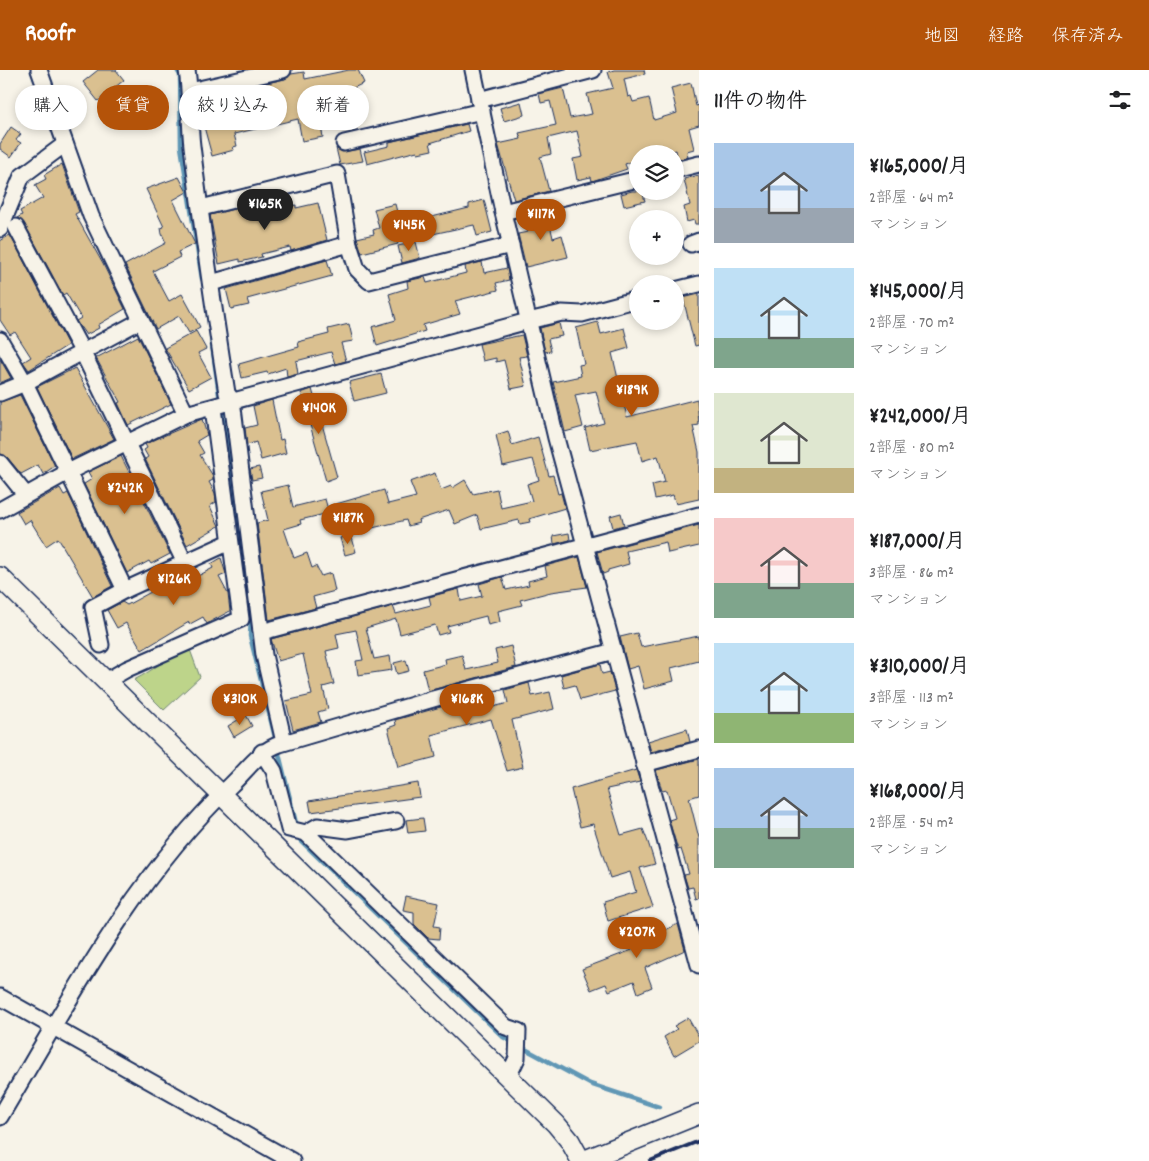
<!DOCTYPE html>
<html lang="ja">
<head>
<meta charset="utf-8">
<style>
  body { margin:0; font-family:Dekko,"Klee One",sans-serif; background:#f6f6f6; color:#202124; height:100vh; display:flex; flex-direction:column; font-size:19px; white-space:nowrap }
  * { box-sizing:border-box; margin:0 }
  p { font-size:16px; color:#757577 }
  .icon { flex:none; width:28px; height:28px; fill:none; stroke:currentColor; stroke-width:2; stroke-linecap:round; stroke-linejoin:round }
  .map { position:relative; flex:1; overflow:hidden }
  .sheet { display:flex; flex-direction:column; background:#fff; width:450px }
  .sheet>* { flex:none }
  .hud { position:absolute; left:15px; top:15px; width:475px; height:45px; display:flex; gap:10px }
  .fabs { position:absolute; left:629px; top:75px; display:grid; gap:10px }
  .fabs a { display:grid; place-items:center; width:55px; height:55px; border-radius:50%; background:#fff; box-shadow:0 2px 8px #0003; font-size:25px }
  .price { position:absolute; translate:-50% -42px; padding:0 11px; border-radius:18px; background:#b45309; color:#fff; font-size:16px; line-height:32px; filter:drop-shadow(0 1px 2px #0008) }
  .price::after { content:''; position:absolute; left:50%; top:30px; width:15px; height:11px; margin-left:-8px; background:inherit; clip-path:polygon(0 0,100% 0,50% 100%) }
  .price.current { background:#222; color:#fff }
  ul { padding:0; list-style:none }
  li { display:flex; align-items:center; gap:15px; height:125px; padding:0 15px }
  li span { display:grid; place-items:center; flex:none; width:140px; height:100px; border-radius:0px; color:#555 }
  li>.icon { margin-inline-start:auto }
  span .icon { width:60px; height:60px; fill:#fffc; stroke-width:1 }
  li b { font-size:21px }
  h2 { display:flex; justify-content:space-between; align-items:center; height:60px; padding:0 15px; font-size:21px }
  .chip { padding:0 18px; border-radius:22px; background:#fff; box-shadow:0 2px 8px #0003; font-size:18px; line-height:45px }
  .chip.current { background:#b45309; color:#fff }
  header { display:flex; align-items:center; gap:30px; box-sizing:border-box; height:70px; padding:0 25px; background:#b45309; color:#fff }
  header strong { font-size:24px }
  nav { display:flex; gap:28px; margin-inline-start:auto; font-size:18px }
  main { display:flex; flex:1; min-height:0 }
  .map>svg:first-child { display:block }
</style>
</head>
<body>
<header>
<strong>Roofr</strong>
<nav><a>地図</a><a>経路</a><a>保存済み</a></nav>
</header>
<main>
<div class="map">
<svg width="699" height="1091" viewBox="0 0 699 1091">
  <rect width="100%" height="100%" fill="#f7f3e8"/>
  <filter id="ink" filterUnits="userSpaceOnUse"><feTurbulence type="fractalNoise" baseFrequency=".02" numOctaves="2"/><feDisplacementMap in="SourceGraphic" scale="10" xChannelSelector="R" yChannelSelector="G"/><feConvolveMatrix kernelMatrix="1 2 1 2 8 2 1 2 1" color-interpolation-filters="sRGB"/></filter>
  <g filter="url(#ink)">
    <path fill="#bdd48a" stroke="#6c8274" d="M 189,577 L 200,607 L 164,640 L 134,610 C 154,600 169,586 189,577 Z"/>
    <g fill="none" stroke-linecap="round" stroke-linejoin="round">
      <g stroke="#6197b5" stroke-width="4.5">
        <polyline points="177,0 180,5 181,77 202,209"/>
        <polyline points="211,268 251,549 250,566 297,757"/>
        <polyline points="299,764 300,770 503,967 590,1014 659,1037"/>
      </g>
    </g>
    <g fill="#dac090" stroke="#1b2f5e">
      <polygon points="98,0 116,0 124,10 98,31 83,12"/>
      <polygon points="349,0 358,0 364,13 349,20 309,27 314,52 320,51 323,67 302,71 298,49 234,64 237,76 233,77 234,80 212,86 200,42 199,29 242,19 246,39 266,34 262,14 285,9 291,4 304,2 305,9"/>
      <polygon points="614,0 644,0 645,4 624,9 628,27 631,26 633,32 649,28 654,50 677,43 671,18 691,13 696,36 699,35 699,55 689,58 694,79 687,81 688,87 678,90 676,80 664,84 638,84 638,90 625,94 627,99 592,111 591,107 577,110 573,89 583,87 577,61 548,68 551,84 540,87 549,121 514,130 498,74 521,69 519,63 556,55 550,31 541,33 539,24 563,18 570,48 592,44 587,24 613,18 608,2"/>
      <polygon points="521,32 524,45 504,51 500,38"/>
      <polygon points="467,54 469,61 430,73 432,80 418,83 417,81 367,94 364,82 389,76 389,72"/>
      <polygon points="11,57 21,64 16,70 21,73 11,87 0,79 0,74"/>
      <polygon points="336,78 342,82 360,79 363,91 340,95"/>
      <polygon points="62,94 79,142 75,144 103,194 125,239 98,255 99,258 86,265 76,251 81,248 66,223 63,225 24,153 17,148 22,145 20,141 43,128 35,115 46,109 44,105"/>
      <polygon points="699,105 699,154 695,154 694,150 687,152 684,137 690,135 684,109"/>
      <polygon points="179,107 187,122 173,130 195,174 178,182 180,187 153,201 169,231 182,224 200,257 189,263 179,246 156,259 125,195 166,173 162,164 161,158 164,157 146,119"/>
      <polygon points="632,121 642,121 645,131 624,136 621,124"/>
      <polygon points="484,130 492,162 477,166 474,155 419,167 415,151 469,138 469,134"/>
      <polygon points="318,133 327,170 291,181 290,177 261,184 262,187 240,192 240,189 219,194 210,145 254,134 257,144 296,135 296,138"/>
      <polygon points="395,134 398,146 392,148 398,174 362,183 357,168 374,164 373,160 379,158 374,139"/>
      <polygon points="547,141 553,168 562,165 568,187 526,197 518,164 528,162 524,146"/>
      <polygon points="10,165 68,275 29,300 23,292 31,287 15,262 10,265 0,250 0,171"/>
      <polygon points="416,172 420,188 402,193 398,176"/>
      <polygon points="327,190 332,206 247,229 249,235 231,239 226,219"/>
      <polygon points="482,192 484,203 507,198 509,210 496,213 498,220 455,231 460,244 423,255 425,261 377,276 372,257 396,250 389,224 408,218 407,211 425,207 427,213 466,203 465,196"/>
      <polygon points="699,224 699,275 695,276 683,228"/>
      <polygon points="598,252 601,264 624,258 629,278 612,283 627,347 697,329 699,355 693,356 699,382 699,429 676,434 673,425 655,429 652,415 665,412 658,386 642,391 637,371 590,380 585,358 604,353 596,321 575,325 583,357 565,362 553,312 581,306 579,295 584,294 576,258"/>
      <polygon points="559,253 562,266 548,269 551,281 545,282 540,258"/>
      <polygon points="349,254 353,271 341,273 346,291 335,294 331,282 296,291 298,304 287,307 286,298 268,304 267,302 242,308 239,294 299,277 298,272 329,264 328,259"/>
      <polygon points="196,261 206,279 198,283 211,307 189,319 165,278"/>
      <polygon points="522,265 527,286 519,287 526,316 511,319 504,290 496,292 496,288 483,291 479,274"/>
      <polygon points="138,266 171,334 128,355 118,333 120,332 96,288"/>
      <polygon points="0,289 11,308 0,313"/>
      <polygon points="75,298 114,369 72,389 37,317"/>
      <polygon points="381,304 386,323 354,331 349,312"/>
      <polygon points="312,319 337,407 326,411 301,323"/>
      <polygon points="20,325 55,396 43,404 38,395 21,404 7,387 0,384 0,332"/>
      <polygon points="272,330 280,370 283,369 286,383 261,390 256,372 247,375 245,358 257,355 253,336"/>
      <polygon points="202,349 207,365 197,371 204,383 200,385 213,406 213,410 209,412 215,423 216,432 210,436 219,456 187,475 145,389 148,387 144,380 147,378 145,374"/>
      <polygon points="508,361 512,375 538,367 549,406 553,405 558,424 561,423 565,438 529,449 530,452 520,454 519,450 481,459 477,445 455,454 449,440 418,450 419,453 408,456 406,450 343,465 336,434 384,420 388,434 416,427 410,412 435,403 441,420 451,416 452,418 465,410 473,424 497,419 501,438 532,431 527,414 539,410 533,389 503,396 496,365"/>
      <polygon points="121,386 170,484 151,494 149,491 127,503 84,414 92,409 88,402"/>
      <polygon points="259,397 262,408 252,410 250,399"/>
      <polygon points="288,415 293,437 325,429 329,443 300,450 301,454 284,459 294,488 307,483 312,498 316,496 321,506 331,503 335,521 313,527 316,538 269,550 257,453 268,450 261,421"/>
      <polygon points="60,418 64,425 68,423 112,516 93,527 58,468 46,476 30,450 24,454 17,442"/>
      <polygon points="621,443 624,455 613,458 610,446"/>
      <polygon points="699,455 699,476 668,483 666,472 626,481 629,494 608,500 608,502 603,504 597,482"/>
      <polygon points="569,463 570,470 554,474 553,466"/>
      <polygon points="351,464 356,482 345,485 340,468"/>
      <polygon points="579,487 587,517 551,522 520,530 522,535 498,541 500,552 488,555 486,546 447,556 449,562 438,565 435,555 400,564 396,549 366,558 374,589 390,586 392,600 358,605 356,591 363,590 356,560 336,564 339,578 326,581 334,614 323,617 328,639 318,642 321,652 293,660 286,631 312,625 303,584 278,591 271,569 393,536 396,544 431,535 429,527 459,519 461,531 482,526 479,514 502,507 506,520 529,515 528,511 547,506 545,496"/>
      <polygon points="221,488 226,504 219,507 228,524 230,541 210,552 207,554 203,547 190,554 189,552 142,580 126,553 117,558 107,540 122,532 127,535 160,517 172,512 174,514 192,504 194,508 213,498 211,494"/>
      <polygon points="637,563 641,577 699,566 699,591 671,598 674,611 644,619 638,596 628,599 620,567"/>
      <polygon points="511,576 516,597 428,621 423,600 446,594 445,589 462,585 466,600 498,593 495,580"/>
      <polygon points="406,590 409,601 397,604 394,593"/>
      <polygon points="600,594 602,604 610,602 615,621 580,630 575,615 564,618 561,605"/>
      <polygon points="529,613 532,626 550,622 554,639 512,650 523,697 507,701 491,649 431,665 436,687 398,697 388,658 396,655 395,650 458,632 459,639 480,635 482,640 508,633 505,620"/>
      <polygon points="246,645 252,656 234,667 228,656"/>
      <polygon points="687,659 690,672 651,682 648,671"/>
      <polygon points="699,689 699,725 689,728 699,768 699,828 696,829 693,817 688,818 684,805 689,804 681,779 678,780 669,750 675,748 667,720 662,721 656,700"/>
      <polygon points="636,700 640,712 607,719 621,765 643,759 648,772 655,794 640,798 653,837 608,851 603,832 636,822 630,802 610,808 593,754 580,757 571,719"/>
      <polygon points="418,713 420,727 311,742 309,731"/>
      <polygon points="423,748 425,761 408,763 406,750"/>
      <polygon points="406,826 439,833 434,856 440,857 439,869 428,868 414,854 414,842 403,840"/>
      <polygon points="661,851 665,860 678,854 685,880 645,898 652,917 638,923 634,911 609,921 606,914 591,920 582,899 632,880 626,866"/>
      <polygon points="688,948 699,967 699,971 674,986 664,967 677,959 674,956"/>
    </g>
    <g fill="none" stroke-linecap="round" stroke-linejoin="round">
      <g stroke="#1b2f5e" stroke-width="19">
        <g id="minor">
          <polyline points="39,0 91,146 186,344"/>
          <path d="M 187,0 C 191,25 189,51 192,76 C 202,158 214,241 227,323 L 232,330 L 264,585 L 284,672"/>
          <polyline points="473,0 503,142 556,368 699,895"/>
          <polyline points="190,21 283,0"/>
          <polyline points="479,30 593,0"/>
          <polyline points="344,73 482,41"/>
          <polyline points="675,100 699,94"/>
          <polyline points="201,138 337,104 349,174 357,199 369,211 511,175"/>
          <polyline points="503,142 638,109"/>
          <polyline points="16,157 82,281 185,493"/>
          <polyline points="0,159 22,106 65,74"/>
          <polyline points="691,174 699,171"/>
          <polyline points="211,213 349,174"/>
          <polyline points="675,220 699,214"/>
          <polyline points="0,270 25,313 0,323"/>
          <polyline points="0,393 25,424"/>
          <polyline points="0,440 68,402 186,344 528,251 562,243 582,244 638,229"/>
          <polyline points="125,520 230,472"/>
          <polyline points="261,560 269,560 699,445"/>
          <polyline points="101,575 93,537 125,520 25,313 140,251"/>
          <polyline points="106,611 127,599 241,549 213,338"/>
          <polyline points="262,682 274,701 289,759 306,763 506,957 518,961 517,988 508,1007"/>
          <polyline points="644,694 699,679"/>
          <polyline points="306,763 318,756 348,760 396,751"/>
          <polyline points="0,927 292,1091"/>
          <path d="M 0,1047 C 69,931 133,809 231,715 C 247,700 259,681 280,674 L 433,629 L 614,581"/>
        </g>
      </g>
      <g stroke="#1b2f5e" stroke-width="22">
        <g id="tertiary">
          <polyline points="0,507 556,1054 570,1071 581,1091"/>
          <polyline points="583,1091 699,1044"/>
        </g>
      </g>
      <use href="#minor" stroke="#f7f3e8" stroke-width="15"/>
      <use href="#tertiary" stroke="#f7f3e8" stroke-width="19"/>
      <polyline stroke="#1b2f5e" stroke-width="4" points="650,1091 699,1071"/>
    </g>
  </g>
</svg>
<div class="fabs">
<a><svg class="icon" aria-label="layers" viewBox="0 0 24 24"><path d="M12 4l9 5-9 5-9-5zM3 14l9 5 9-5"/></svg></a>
<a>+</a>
<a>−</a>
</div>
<b class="price current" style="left:265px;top:161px">¥165K</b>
<b class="price" style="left:541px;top:171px">¥117K</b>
<b class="price" style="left:409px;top:182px">¥145K</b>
<b class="price" style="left:632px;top:347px">¥189K</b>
<b class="price" style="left:319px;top:365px">¥140K</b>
<b class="price" style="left:125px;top:445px">¥242K</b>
<b class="price" style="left:348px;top:475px">¥187K</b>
<b class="price" style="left:174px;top:536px">¥126K</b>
<b class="price" style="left:240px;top:656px">¥310K</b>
<b class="price" style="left:467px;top:656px">¥168K</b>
<b class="price" style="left:637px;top:889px">¥207K</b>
<div class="hud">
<a class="chip">購入</a>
<a class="chip current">賃貸</a>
<a class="chip">絞り込み</a>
<a class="chip">新着</a>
</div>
</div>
<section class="sheet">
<h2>11件の物件<svg class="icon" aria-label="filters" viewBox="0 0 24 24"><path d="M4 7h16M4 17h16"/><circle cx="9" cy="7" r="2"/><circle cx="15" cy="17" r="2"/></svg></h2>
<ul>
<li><span style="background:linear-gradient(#a9c7e8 65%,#9aa5b1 0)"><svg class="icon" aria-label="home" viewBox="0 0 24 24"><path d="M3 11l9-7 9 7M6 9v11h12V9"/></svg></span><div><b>¥165,000/月</b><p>2部屋 · 64 m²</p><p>マンション</p></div></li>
<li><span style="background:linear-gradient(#bfe0f5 70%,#7fa58c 0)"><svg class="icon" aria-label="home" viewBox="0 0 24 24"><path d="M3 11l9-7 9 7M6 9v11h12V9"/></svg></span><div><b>¥145,000/月</b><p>2部屋 · 70 m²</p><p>マンション</p></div></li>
<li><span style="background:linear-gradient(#dfe7d0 75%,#c2b280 0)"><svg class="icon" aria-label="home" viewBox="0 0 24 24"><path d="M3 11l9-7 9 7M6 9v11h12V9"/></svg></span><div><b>¥242,000/月</b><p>2部屋 · 80 m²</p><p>マンション</p></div></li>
<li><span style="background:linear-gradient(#f6c9c9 65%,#7fa58c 0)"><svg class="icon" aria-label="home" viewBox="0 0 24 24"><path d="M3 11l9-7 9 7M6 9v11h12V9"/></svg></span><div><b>¥187,000/月</b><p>3部屋 · 86 m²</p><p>マンション</p></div></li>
<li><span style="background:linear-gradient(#bfe0f5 70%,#8fb573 0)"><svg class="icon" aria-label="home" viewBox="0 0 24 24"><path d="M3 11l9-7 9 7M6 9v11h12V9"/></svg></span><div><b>¥310,000/月</b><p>3部屋 · 113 m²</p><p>マンション</p></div></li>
<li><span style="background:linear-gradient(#a9c7e8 60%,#7fa58c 0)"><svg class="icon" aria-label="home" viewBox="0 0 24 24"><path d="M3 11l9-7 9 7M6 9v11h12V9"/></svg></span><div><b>¥168,000/月</b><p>2部屋 · 54 m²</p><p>マンション</p></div></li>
</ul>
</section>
</main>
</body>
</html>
